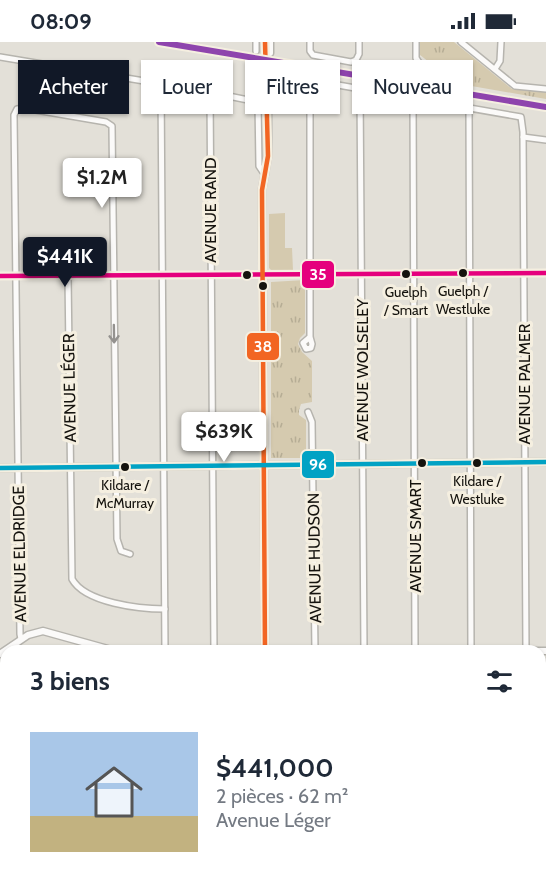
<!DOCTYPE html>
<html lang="fr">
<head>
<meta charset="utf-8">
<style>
  body { margin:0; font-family:Cabin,sans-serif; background:#f2f2f3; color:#1f2937; height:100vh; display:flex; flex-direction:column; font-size:22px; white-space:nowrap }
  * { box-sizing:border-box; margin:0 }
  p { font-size:20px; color:#747a83 }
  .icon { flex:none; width:33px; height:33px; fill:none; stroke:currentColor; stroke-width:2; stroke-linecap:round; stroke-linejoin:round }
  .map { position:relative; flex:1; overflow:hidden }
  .details { position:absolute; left:0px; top:603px; width:546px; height:234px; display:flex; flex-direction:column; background:#fff; border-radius:18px 18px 0 0; box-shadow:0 2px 4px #0004 }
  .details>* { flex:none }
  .banner { position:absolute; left:18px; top:18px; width:510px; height:54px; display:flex; gap:12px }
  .price { position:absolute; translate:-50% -51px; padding:0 14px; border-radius:6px; background:#fff; color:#222; font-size:20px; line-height:39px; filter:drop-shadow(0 2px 3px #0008) }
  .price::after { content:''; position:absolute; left:50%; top:36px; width:18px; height:14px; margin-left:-9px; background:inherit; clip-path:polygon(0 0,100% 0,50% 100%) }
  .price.selected { background:#111827; color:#fff }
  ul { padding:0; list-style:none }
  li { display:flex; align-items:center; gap:18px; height:150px; padding:0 30px }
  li+li { border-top:2px solid #e0e1e3 }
  li span { display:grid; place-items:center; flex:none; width:168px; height:120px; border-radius:0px; color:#555 }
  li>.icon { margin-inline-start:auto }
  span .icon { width:72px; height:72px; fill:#fffc; stroke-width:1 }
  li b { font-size:26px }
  h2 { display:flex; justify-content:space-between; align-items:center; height:72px; padding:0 30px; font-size:26px }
  .tag { padding:0 21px; border-radius:0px; background:#fff; box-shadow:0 2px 4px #0004; font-size:21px; line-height:54px }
  .tag.selected { background:#111827; color:#fff }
  .status { display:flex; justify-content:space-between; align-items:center; height:42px; padding:0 30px; background:#fff; direction:ltr }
  .status svg { height:16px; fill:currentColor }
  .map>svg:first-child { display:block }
</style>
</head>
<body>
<div class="status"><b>08:09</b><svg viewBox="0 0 49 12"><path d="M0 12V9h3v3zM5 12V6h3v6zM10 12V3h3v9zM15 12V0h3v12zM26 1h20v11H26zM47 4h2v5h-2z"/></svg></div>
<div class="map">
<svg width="546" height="837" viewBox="0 0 546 837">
  <defs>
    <pattern id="park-tufts" width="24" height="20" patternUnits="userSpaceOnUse" patternTransform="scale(1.5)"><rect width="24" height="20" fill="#d5caaf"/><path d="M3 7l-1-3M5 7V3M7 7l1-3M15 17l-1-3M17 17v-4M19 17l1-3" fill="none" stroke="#b6ad95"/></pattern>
  </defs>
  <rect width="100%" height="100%" fill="#e3e0d8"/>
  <polygon fill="#d5caaf" points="285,171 285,206 292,206 293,228 271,228 269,226 269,172"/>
  <g fill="url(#park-tufts)">
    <polygon points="420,0 454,0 512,47 546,50 546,57 420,35 427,32 431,26 429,20 420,13"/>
    <polygon points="305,238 305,291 300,296 298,302 302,310 312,319 312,360 301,362 299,368 299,373 306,378 306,416 271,416 271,240"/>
  </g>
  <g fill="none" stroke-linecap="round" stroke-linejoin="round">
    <g stroke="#b6b4ae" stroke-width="8">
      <g id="minor">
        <polyline points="256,0 256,9"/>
        <polyline points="310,0 310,9 313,13 351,20 356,18 359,12 359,0"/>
        <polyline points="416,0 416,16 422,25"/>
        <polyline points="461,0 515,44 546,47"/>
        <polyline points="0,15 204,49 258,60 259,124 265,133"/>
        <polyline points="495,27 500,19 501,0"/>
        <polyline points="161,42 165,609"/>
        <polyline points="360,47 364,609"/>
        <polyline points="210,51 214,609"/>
        <polyline points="413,55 415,609"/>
        <polyline points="469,64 471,609"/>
        <polyline points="523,95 546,98"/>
        <polyline points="0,234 546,231"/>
        <path d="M 68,234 L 72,537 C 85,561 140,567 165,567"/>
        <polyline points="310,295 303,301 306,307 311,306 312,302 310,295 310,54 312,40 315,39 521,75 523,90 526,609"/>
        <polyline points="308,370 312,380 315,609"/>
        <polyline points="21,597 20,592 14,73 17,67 24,66 106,80 112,84 117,497 121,509 130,512"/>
        <polyline points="540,723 546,723"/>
      </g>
    </g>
    <g stroke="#b6b4ae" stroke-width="9">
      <g id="tertiary">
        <polyline points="265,0 265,10"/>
        <polyline points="270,0 270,11"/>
        <polyline points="265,24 268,61 268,114 262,148 265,609"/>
        <polyline points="269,55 270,25"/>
        <polyline points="0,426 546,420"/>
        <polyline points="513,609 546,609"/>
        <polyline points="0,612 28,593 43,589 115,609"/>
      </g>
    </g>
    <use href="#minor" stroke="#fbfaf9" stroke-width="5"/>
    <use href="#tertiary" stroke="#fbfaf9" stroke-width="6"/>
    <g stroke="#f5efe0" stroke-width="9">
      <polyline id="bus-1" points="0,234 546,231"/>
    </g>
    <g stroke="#f5efe0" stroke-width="9">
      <polyline id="bus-2" points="265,0 268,114 262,148 265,609"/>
    </g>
    <g stroke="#f5efe0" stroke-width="9">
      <polyline id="bus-3" points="0,426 546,420"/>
    </g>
    <use href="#bus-1" stroke="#e5007d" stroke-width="4.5"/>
    <use href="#bus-2" stroke="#f26522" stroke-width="4.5"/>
    <use href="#bus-3" stroke="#01a2c4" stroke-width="4.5"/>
    <g stroke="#f5efe0" stroke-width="10">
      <polyline id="rail-1" points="159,0 546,65"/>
    </g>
    <use href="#rail-1" stroke="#8e44ad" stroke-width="6"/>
  </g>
  <defs><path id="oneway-shaft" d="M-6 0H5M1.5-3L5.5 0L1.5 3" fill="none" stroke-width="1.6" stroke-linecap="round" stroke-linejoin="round" transform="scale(1.5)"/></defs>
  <use stroke="#94928f" href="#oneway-shaft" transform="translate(114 292) rotate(89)"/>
  <g fill="#15130e" stroke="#f5efe0" stroke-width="2">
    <circle cx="463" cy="231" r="5"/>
    <circle cx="406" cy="232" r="5"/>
    <circle cx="247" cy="233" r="5"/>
    <circle cx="263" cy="244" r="5"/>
    <circle cx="422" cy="421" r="5"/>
    <circle cx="477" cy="421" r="5"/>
    <circle cx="125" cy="425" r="5"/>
  </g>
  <g text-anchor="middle" stroke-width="6" stroke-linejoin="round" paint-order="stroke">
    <g font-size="14" fill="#15130e" stroke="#f5efe0">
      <text x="463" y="254">Guelph /<tspan x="463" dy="18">Westluke</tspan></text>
      <text x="406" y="255">Guelph<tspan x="406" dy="18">/ Smart</tspan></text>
      <text x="477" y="444">Kildare /<tspan x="477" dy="18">Westluke</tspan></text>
      <text x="125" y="448">Kildare /<tspan x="125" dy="18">McMurray</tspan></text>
    </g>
    <g font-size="16" fill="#15130e" stroke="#f5efe0">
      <text transform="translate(210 168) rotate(-90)" y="6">AVENUE RAND</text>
      <text transform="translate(362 328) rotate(-90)" y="6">AVENUE WOLSELEY</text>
      <text transform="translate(524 342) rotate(-90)" y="6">AVENUE PALMER</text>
      <text transform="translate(69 346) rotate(-91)" y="6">AVENUE LÉGER</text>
      <text transform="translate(415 494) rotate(-90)" y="6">AVENUE SMART</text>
      <text transform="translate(19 512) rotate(-91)" y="6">AVENUE ELDRIDGE</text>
      <text transform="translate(314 516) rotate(-91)" y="6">AVENUE HUDSON</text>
    </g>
  </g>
  <g stroke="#f5efe0" stroke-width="2">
    <rect x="301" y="218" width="34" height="29" rx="6" fill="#e5007d"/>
    <rect x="246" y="290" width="34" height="29" rx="6" fill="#f26522"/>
    <rect x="301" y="408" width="34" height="29" rx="6" fill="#01a2c4"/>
  </g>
  <g font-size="16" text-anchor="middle" font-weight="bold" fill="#fff">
    <text x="318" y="238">35</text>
    <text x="263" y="310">38</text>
    <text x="318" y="428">96</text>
  </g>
</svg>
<b class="price" style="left:102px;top:167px">$1.2M</b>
<b class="price selected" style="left:65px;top:246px">$441K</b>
<b class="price" style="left:224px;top:421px">$639K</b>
<div class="banner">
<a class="tag selected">Acheter</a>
<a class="tag">Louer</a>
<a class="tag">Filtres</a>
<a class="tag">Nouveau</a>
</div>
<section class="details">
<h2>3 biens<svg class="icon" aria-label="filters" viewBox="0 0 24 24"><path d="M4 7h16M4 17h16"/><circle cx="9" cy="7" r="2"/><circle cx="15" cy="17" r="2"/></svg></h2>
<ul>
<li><span style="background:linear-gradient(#a9c7e8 70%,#c2b280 0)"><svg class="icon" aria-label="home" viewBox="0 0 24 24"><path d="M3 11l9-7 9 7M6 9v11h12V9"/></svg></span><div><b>$441,000</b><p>2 pièces · 62 m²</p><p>Avenue Léger</p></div></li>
</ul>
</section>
</div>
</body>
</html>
